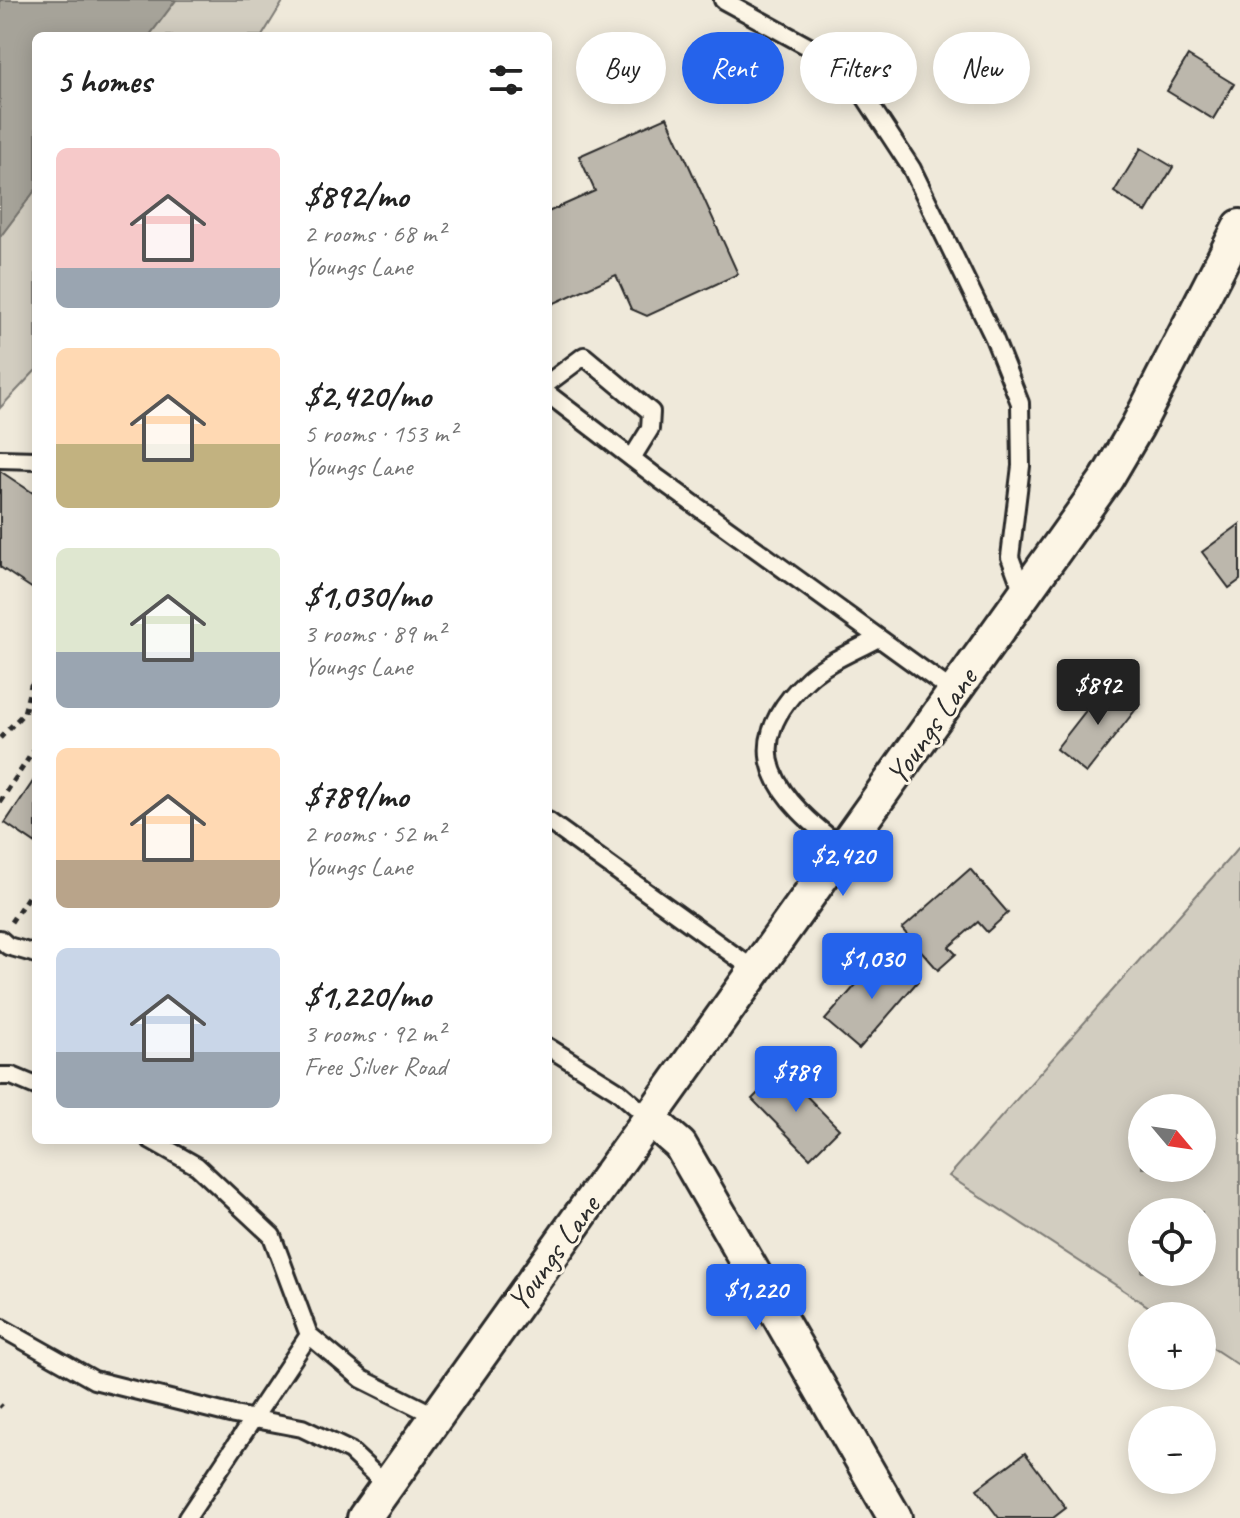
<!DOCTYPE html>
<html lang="en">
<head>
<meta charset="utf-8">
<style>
  body { margin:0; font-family:Caveat,sans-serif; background:#f6f6f6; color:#222; height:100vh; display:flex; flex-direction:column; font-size:30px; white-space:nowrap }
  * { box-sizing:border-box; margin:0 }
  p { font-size:26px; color:#767676 }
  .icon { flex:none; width:44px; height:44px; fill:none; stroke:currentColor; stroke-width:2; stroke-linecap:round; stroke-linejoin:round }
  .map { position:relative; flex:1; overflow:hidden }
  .details { position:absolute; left:32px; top:32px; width:520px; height:1112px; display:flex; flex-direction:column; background:#fff; border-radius:12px; box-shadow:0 4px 20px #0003 }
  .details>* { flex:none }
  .hud { position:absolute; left:576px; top:32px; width:544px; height:72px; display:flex; gap:16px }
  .needle { width:52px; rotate:119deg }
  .buttons { position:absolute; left:1128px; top:1094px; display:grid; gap:16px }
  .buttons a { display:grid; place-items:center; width:88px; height:88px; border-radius:50%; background:#fff; box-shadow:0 4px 20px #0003; font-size:40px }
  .price { position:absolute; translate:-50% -68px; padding:0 18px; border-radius:8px; background:#2563eb; color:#fff; font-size:26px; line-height:52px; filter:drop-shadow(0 2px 4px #0008) }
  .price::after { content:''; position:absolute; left:50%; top:48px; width:24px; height:18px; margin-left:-12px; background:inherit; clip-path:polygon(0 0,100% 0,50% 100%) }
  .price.current { background:#222; color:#fff }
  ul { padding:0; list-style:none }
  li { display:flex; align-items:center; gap:24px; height:200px; padding:0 24px }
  li span { display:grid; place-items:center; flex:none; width:224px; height:160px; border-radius:12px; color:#555 }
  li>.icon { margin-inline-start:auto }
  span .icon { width:96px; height:96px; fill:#fffc; stroke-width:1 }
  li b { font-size:34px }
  h2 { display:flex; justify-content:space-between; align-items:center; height:96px; padding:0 24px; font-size:34px }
  .pill { padding:0 28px; border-radius:36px; background:#fff; box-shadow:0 4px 20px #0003; font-size:28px; line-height:72px }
  .pill.current { background:#2563eb; color:#fff }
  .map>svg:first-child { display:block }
</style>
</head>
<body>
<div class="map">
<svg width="1240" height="1518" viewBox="0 0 1240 1518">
  <rect width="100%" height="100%" fill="#efe9da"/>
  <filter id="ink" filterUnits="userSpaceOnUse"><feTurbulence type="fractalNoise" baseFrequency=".0125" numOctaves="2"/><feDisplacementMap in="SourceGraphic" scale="16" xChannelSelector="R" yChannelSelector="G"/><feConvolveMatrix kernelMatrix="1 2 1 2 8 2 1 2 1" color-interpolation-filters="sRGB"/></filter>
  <g filter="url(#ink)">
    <g fill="#d2cdc0" stroke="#7e7c76" stroke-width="2" fill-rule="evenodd">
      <polygon points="176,0 284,0 262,36 149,36"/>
      <polygon points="36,189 36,370 0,408 0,237"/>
      <path d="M 1240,846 L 1240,1366 L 1202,1341 L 1202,1316 L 1163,1316 L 949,1176 ZM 1142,1108 L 1202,1108 L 1202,1168 L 1142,1168 ZM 1202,1212 L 1202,1272 L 1142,1272 L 1142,1212 Z"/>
    </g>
    <polygon fill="#a6a399" stroke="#75736d" stroke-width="2" points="0,0 176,0 149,36 36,36 36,189 0,237"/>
    <g fill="#bcb7ac" stroke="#2b2b2b" stroke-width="2">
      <polygon points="1188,56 1234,84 1213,119 1167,91"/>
      <polygon points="667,117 738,274 647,316 631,309 616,275 548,306 548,212 595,191 579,156"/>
      <polygon points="1141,148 1173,167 1146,212 1114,192"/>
      <polygon points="0,471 36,495 36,591 0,567"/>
      <polygon points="1240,524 1240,580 1229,588 1202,552"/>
      <polygon points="1109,681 1140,704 1086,773 1056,749"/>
      <polygon points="36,777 36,844 5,823"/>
      <polygon points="970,869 1008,913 987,932 978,922 949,947 956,954 938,970 902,929"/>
      <polygon points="885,952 918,981 859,1049 825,1020"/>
      <polygon points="781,1070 839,1129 810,1158 752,1099"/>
      <polygon points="1025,1453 1066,1508 1053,1518 999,1518 977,1489"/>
    </g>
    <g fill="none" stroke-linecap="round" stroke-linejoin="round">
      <g stroke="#2b2b2b" stroke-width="22">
        <g id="lane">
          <polyline points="723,0 820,53 861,91 912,169 994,338 1020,403 1021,466 1010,557 1024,595"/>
          <polyline points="548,383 584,356 651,412 650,429 632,458"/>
          <polyline points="548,394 659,479 955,693"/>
          <polyline points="0,459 36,460"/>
          <polyline points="548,821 756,971"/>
          <path d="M 844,849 C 777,798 732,749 809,678 C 828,661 857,650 878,638"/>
          <polyline points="0,939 8,946 36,954"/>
          <polyline points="548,1047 618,1091 650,1119"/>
          <polyline points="0,1076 12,1076 36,1086"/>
          <polyline points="151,1140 197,1166 272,1236 309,1335 362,1379 436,1416"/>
          <polyline points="0,1327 94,1380 234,1415 302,1428 350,1451 387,1486"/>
          <polyline points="187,1518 309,1335"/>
        </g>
      </g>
      <g stroke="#2b2b2b" stroke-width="38">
        <g id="street">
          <polyline points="650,1119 680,1145 895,1518"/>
          <polyline points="364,1518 1107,478 1137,427 1240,226"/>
        </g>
      </g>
      <g stroke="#2b2b2b" stroke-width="5" stroke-dasharray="6 6" stroke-linecap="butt">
        <polyline points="0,738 24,713 31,685 36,683"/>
        <polyline points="0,802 36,747"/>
        <polyline points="11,922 36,885"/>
        <polyline points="0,1405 2,1407"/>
      </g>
      <use href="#lane" stroke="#fcf5e5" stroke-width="16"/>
      <use href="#street" stroke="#fcf5e5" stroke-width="32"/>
    </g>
  </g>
  <g text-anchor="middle" stroke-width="6" stroke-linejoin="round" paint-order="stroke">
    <g font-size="32" fill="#2b2b2b" stroke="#fcf5e5">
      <text transform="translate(931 726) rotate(-55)" y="11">Youngs Lane</text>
      <text transform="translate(553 1253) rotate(-54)" y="11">Youngs Lane</text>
    </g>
  </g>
</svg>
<div class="buttons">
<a><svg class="needle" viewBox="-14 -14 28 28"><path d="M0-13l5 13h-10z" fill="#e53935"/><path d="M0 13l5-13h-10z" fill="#767676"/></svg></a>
<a><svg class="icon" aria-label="locate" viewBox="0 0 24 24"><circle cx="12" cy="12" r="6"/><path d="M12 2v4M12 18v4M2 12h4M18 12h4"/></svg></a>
<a>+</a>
<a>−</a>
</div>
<b class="price current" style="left:1098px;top:727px">$892</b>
<b class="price" style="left:843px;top:898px">$2,420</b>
<b class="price" style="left:872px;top:1001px">$1,030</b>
<b class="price" style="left:796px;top:1114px">$789</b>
<b class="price" style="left:756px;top:1332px">$1,220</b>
<div class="hud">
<a class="pill">Buy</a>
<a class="pill current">Rent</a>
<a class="pill">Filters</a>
<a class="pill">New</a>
</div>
<section class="details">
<h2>5 homes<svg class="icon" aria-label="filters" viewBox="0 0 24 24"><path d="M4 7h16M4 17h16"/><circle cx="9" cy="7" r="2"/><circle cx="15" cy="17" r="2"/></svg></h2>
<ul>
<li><span style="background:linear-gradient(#f6c9c9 75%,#9aa5b1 0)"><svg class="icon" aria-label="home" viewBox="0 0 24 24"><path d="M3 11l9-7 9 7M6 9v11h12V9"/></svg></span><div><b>$892/mo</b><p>2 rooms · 68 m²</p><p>Youngs Lane</p></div></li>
<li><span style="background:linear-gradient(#ffd9b3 60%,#c2b280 0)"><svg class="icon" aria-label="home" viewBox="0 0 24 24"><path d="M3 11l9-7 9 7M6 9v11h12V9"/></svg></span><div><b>$2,420/mo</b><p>5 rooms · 153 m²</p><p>Youngs Lane</p></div></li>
<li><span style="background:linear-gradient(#dfe7d0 65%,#9aa5b1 0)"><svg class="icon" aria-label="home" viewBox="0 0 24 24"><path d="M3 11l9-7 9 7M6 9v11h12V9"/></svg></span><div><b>$1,030/mo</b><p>3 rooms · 89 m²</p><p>Youngs Lane</p></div></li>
<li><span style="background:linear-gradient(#ffd9b3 70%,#b9a48a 0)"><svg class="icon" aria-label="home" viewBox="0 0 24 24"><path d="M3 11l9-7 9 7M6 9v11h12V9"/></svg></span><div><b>$789/mo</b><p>2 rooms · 52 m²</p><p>Youngs Lane</p></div></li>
<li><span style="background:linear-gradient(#c9d6e8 65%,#9aa5b1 0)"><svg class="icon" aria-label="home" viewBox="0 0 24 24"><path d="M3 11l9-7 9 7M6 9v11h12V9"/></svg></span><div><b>$1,220/mo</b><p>3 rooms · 92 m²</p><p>Free Silver Road</p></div></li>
</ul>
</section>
</div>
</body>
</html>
